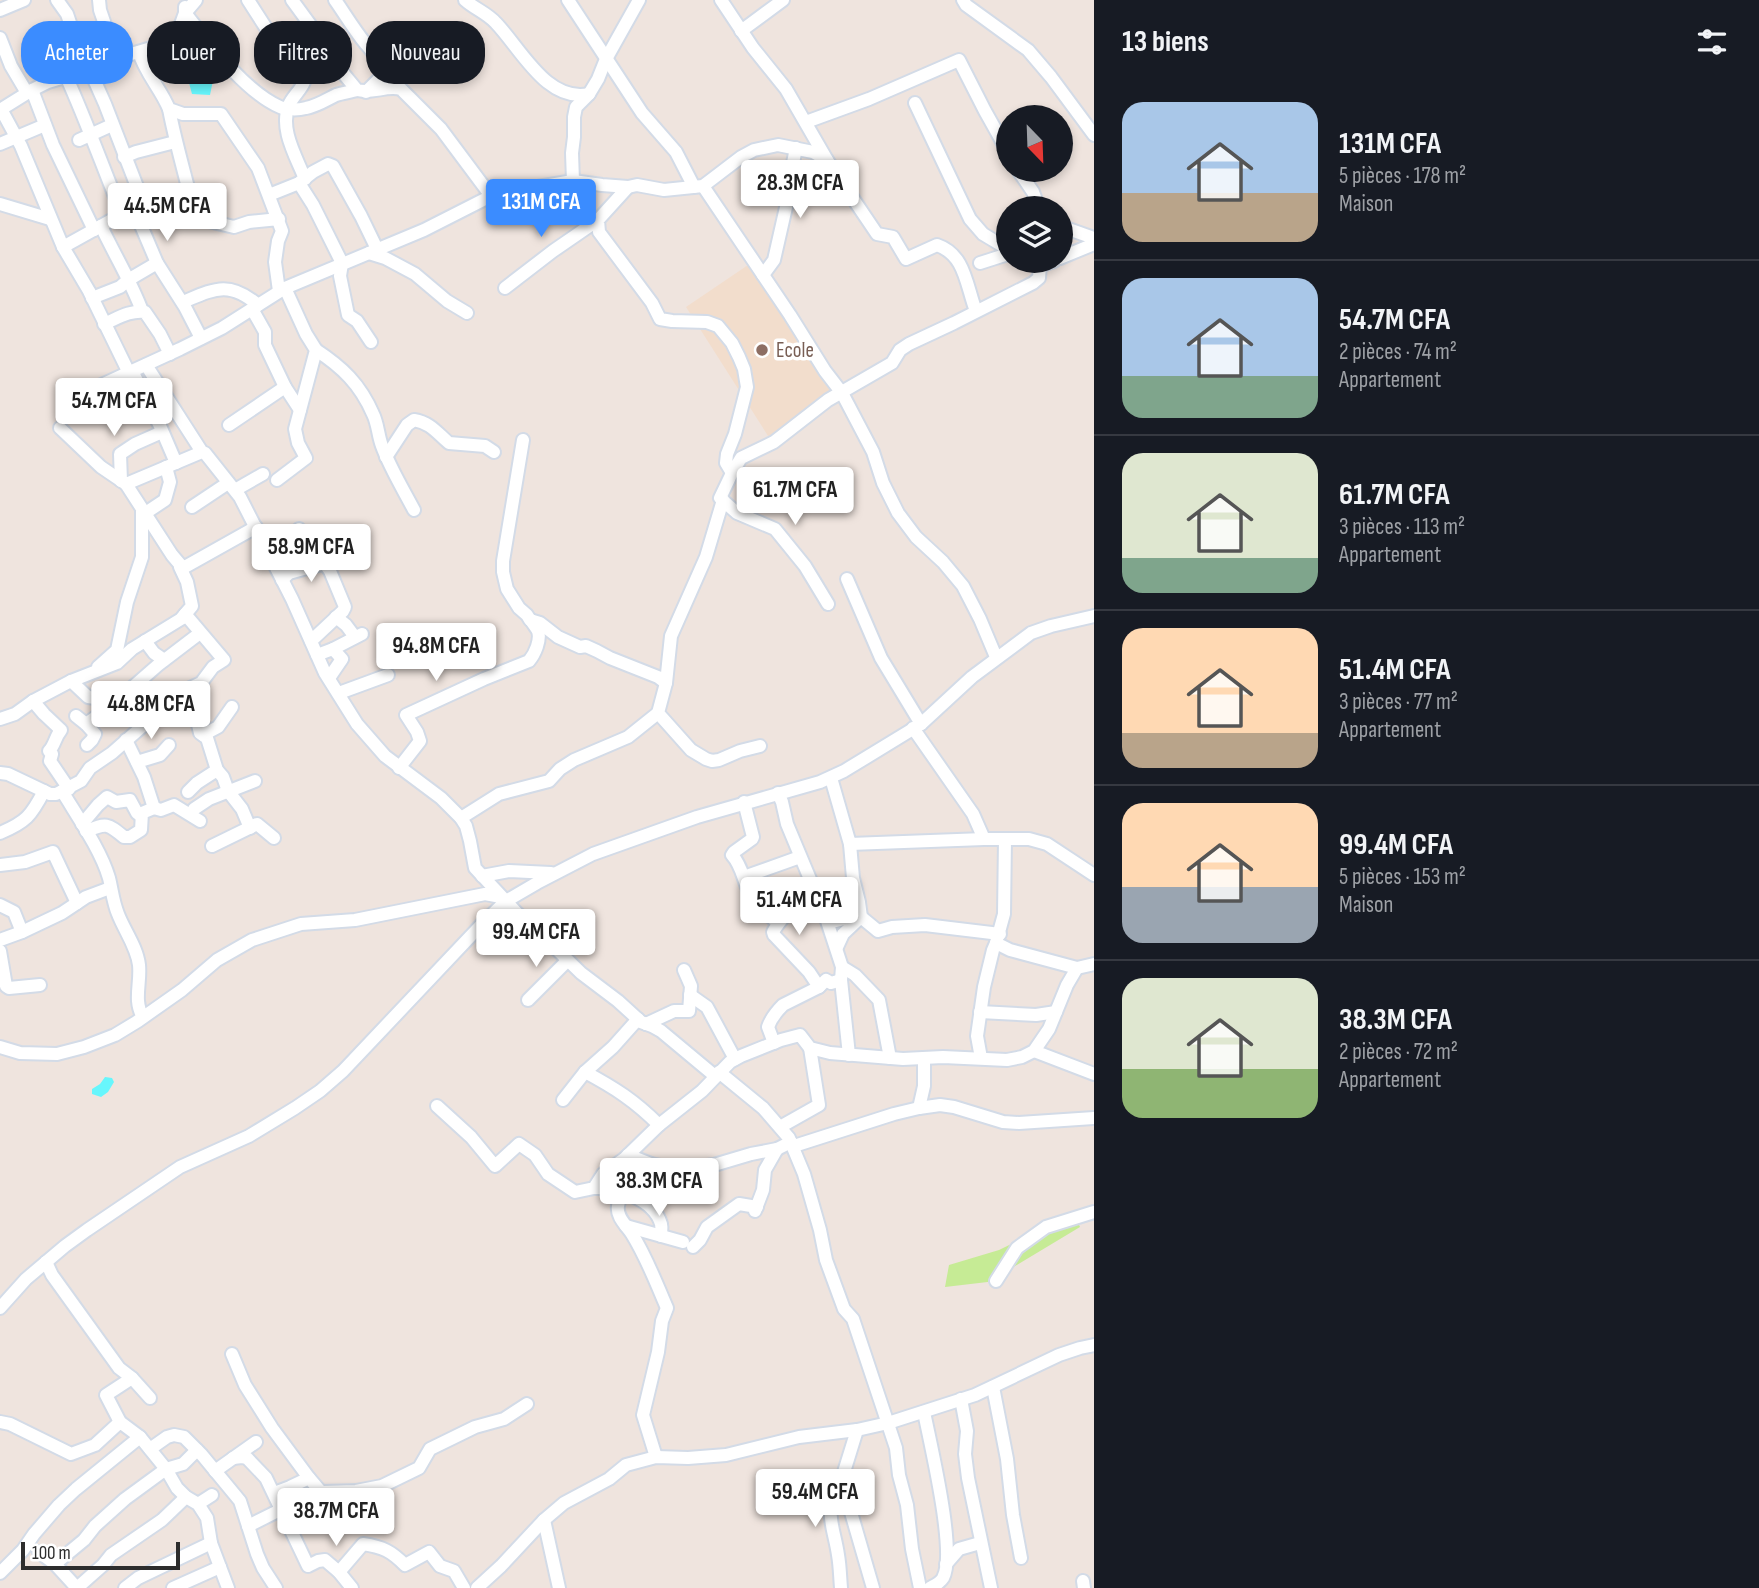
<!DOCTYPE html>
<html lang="fr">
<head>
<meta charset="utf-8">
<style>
  body { margin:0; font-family:"Sofia Sans Condensed",sans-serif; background:#20242c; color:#f1f3f6; height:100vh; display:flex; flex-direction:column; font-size:26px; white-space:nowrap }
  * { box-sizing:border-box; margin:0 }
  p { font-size:23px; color:#9ea1a6 }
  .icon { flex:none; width:38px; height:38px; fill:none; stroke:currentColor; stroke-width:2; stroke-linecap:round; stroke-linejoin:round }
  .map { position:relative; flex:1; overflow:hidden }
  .sheet { display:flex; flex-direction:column; background:#171b24; width:665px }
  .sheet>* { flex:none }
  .banner { position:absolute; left:21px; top:21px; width:665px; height:63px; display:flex; gap:14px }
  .needle { width:46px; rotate:157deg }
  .tools { position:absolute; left:996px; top:105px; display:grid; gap:14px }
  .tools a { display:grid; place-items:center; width:77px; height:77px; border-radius:50%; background:#171b24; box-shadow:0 4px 10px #0003; font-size:35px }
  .scale { position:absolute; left:21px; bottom:18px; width:159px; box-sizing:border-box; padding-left:7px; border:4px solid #2d2d2d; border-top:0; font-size:19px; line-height:24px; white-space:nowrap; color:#2d2d2d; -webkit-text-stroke:5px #fff; paint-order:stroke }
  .price { position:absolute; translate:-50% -60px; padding:0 16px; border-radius:7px; background:#fff; color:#222; font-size:23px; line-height:46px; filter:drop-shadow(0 2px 4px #0008) }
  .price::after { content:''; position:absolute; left:50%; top:42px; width:21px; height:16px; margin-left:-10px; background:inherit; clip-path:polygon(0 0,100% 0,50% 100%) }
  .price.on { background:#3b8cff; color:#fff }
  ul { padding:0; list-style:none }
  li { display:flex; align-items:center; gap:21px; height:175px; padding:0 28px }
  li+li { border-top:2px solid #363941 }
  li span { display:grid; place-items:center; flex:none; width:196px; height:140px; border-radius:21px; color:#555 }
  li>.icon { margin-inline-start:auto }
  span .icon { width:84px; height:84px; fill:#fffc; stroke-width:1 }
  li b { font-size:30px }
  h2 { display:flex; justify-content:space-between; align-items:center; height:84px; padding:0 28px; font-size:30px }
  .pill { padding:0 24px; border-radius:28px; background:#171b24; box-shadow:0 4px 10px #0003; font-size:24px; line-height:63px }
  .pill.on { background:#3b8cff; color:#fff }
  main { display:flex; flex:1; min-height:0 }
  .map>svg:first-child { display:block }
</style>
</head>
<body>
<main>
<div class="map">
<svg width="1094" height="1588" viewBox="0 0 1094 1588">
  <rect width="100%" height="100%" fill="#efe4de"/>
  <polygon fill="#f2ddcc" points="751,263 834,388 770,439 686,307"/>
  <polygon fill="#c6eb95" points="1074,1213 1080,1227 1010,1269 996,1281 945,1287 949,1265 999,1250"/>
  <g fill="#67f6fc">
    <polygon points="205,55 213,80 210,95 192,94 188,79 168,76 166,60 171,58"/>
    <polygon points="105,1077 112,1078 114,1082 108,1092 101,1097 92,1094 92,1089 100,1084"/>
  </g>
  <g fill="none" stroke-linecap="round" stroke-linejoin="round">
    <g stroke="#d3dbe7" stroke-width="16">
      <g id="minor">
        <polyline points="57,0 67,14 81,55 88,59 91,66"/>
        <polyline points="99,0 100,10 111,42 113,60"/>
        <path d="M 248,0 L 266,28 L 304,82 C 301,90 293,96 289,105 C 279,129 296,156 305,179"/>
        <path d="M 292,0 L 314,30 L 324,50 L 357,90 C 372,94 387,85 401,89 L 441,129 L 491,196"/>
        <path d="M 335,0 C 348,18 369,56 389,64 L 390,68 L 366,92"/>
        <path d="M 465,0 C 475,9 487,13 496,23 C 521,49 547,103 589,94"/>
        <polyline points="568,0 642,113 676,152 694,187"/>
        <polyline points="721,0 753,48 786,89 827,160"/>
        <polyline points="963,0 966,5 1028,50 1051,77 1094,135"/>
        <path d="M 185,7 L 185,13 C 208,42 245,92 280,107 C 287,110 298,110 306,108 C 317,106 326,100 336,95 C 342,93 350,92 357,90"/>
        <polyline points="0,10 24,0"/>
        <polyline points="741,31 783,0"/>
        <polyline points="0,38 11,66 27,93"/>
        <path d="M 139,52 C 145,73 161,89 169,109 L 183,114 L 221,114 L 258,168 L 282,231 L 278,241 L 275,262 L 279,291"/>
        <polyline points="89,68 105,104 141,197 140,208 137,216 157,263 185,307 201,338"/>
        <polyline points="32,90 53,145 94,230"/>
        <polyline points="915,103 970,219 983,234 1008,249"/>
        <polyline points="1,109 21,146 63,247 89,291 129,373"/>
        <path d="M 169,109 C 176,146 187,180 195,217"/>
        <polyline points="0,110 32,90 48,82 78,73 91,66 158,46 172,37 181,24 185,13 196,0"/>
        <polyline points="806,122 869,99 959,60 985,111 1008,152"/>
        <polyline points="79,140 112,125"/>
        <polyline points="0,144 45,125"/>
        <polyline points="124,157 136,152 175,142"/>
        <polyline points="1018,170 1033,192 1039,208"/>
        <polyline points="573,181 572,153 574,137 574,117 576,107 589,94 598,79 606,59 639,0"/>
        <polyline points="299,183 313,205 342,263 340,276 348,315 357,321 371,342"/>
        <polyline points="703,186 790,315 825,371 842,393 873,452 883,483 898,513 916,537 943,562 963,586 980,619 996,657"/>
        <polyline points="628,187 598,220 599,232 652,303 660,319 672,321 707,322 718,326 732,343 739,357 744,369 747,387 735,434 727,454 726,463 732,473 741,458 774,442 828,400 892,363 900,350 909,344 954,323 1033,283 1039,278 1040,266 1054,261"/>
        <polyline points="269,195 299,183 313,172 328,164 333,166 361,216 377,249"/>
        <polyline points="0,204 50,219"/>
        <polyline points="137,216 153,217 171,212 234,227 249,222 279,219"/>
        <path d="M 101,226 C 114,254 131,281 142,311"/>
        <polyline points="1060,226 1094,238"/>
        <path d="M 63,247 L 117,217 L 120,209 C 102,165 86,120 66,76"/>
        <polyline points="369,253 385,258 415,274 447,301 467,313"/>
        <polyline points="1060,258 1094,244"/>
        <polyline points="980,263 1008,254"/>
        <polyline points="763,275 774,260 789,194 792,168 796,148"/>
        <polyline points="505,288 553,251 598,220"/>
        <polyline points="92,298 120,287 128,280 157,263"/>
        <path d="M 183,302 C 214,289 229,280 258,305"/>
        <polyline points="252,309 265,332 265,345 285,387 300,410"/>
        <path d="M 104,324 C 118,318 130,310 145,312 L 160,334 L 170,354"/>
        <path d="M 316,350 C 342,367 360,384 373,414 C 378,424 378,436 382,446 C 390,468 403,489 414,510"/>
        <polyline points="146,365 202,452 205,453 240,497 292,599 325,673 357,724 385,756 441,798 461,818 466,826 470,841 475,868 517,913 541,934 581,973 618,1001 641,1022 652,1026 661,1031 715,1076"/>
        <polyline points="132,371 161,428 176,463"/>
        <polyline points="110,382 123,405 144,396"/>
        <path d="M 95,388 L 180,349 L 222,328 L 285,288 L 424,230 L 491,196 L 532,188 L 573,181 L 602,185 L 628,187 L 637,185 L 664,190 L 703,186 L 741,157 L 754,150 L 778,145 L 813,152 L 827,160 L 877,234 L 893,237 L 906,259 L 937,245 C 966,255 966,286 976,311"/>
        <polyline points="229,425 285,387"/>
        <polyline points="60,428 101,467 126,484 202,452"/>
        <polyline points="523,440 503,561 503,572 507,589 519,608 527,615 530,620 540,623 558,637 580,647 586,646 597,651 610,658 658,677 666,683"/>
        <path d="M 386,457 L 407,425 L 414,420 C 431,423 437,433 449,443 L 485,446 L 494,452"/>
        <polyline points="732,473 720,498 737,513 775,529 805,566 828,604"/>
        <polyline points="277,480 306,458 298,443 295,429 316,350 306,334 285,288"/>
        <polyline points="121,481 120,454 135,444 162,432"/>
        <polyline points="126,484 172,555 183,568 256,527"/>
        <polyline points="235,490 263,474"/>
        <polyline points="723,500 706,557 671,636 666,683 658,713 691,750 706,759 712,761 719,760 740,751 760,746"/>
        <polyline points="192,507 228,483"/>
        <polyline points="144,514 165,500 170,482 166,467"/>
        <polyline points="299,529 330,571 345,607 343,611 311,641"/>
        <polyline points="284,548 318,565"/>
        <polyline points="847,579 881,658 921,724"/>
        <polyline points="282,580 289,573 325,563"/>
        <polyline points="336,617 346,625 355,637"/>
        <polyline points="145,641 154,653 164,660"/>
        <polyline points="317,655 333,649 362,634"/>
        <polyline points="98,667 117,650 127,602 142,557 142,511"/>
        <polyline points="329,678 342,659 333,649"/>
        <polyline points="71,681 88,697 95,698 110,707"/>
        <polyline points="339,693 388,675"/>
        <polyline points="183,695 195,712 200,733 207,738 217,770 223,777 228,791 242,809 250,828"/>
        <path d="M 33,701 L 44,714 L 61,730 C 55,737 55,745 49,751 L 52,754 L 50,761 L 69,789"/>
        <polyline points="76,716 86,724 110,707 158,665 200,633"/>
        <polyline points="0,719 15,714 33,701 71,681 117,663 132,649 181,619 192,606 187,582 180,567"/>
        <polyline points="86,724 95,734 92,740 87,745"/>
        <polyline points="913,728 973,814 984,839 1029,839 1047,844 1094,875"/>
        <polyline points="203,735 218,727 232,707"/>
        <polyline points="137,762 160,755 169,745"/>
        <path d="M 399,768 L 420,741 L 417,732 L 406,715 L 484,679 L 529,661 C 535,654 541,640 538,631 C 536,627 533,624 531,620"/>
        <path d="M 0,773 L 8,774 L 50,794 L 56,794 L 62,791 C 77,816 101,850 109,878 C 112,890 113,902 118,914 C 124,930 137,947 139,965 C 141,983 133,1001 143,1017"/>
        <polyline points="831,778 850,844 984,839"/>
        <polyline points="62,791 81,781 90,768 112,753 154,716 183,695 186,690 201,683 213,667 224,660 185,614"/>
        <polyline points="188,792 197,783 217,770"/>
        <polyline points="778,793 782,802 787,824 825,915 842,967 841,980 849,1055"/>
        <path d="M 744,802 L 753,837 L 752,839 L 734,852 L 732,855 C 743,867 743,882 751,895 C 758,908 768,914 778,923"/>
        <polyline points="154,808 161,810 174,805 200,821"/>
        <polyline points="194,809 209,799 255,781"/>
        <polyline points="461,818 499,794 549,781 560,769 574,760 628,737 658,713"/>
        <polyline points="82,824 98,805 107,797 116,802 130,800 137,813 141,816"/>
        <path d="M 86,831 C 107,823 107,823 124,837 L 130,837 L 141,830 L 142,813 L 154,808 L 144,777 L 126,740"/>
        <path d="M 0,833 C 26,822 31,816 44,791"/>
        <polyline points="1005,839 1004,914 996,943 1010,950 1077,968"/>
        <polyline points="212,846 257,824 274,838"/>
        <polyline points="0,865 25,862 53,852 77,903"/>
        <polyline points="482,876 509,871 551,873"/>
        <polyline points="744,877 800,857"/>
        <path d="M 811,882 C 803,888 800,897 794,905 C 787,914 779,921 773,932 L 774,935 L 809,972 L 819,987"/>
        <polyline points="0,905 14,912 22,932"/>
        <polyline points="484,922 531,926"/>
        <polyline points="828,923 844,919 861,917 878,931 892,927 925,925 1000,934"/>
        <polyline points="0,940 22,932 62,913 86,897 110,888"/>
        <polyline points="837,947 843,934 861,917 859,902 853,878 850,844"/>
        <polyline points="0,951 6,986 9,988 40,985"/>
        <polyline points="842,967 855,975 879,1000 890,1058"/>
        <polyline points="690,995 707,1007 735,1059"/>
        <polyline points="528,1000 567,961"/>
        <polyline points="980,1012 1036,1015 1056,1012"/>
        <polyline points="646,1024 674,1011 689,1011 691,986 684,970"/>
        <path d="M 774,1043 L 768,1027 C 771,1018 776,1012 783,1005 L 819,987 L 826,980 L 831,983 L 841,980"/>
        <polyline points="0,1047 20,1053 57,1054 84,1047 115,1035 138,1021 182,990 217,960 252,940 301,924 355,920 485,894 501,897"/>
        <polyline points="1034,1051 1094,1074"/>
        <polyline points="981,1058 977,1036 984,987 993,950 996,943"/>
        <path d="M 585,1072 C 615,1088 635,1101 659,1125"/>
        <polyline points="719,1072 763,1108 789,1138 804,1174 820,1230 826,1260 844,1309 853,1319 896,1448 899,1475 907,1505 912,1549 920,1588"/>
        <polyline points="563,1100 585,1072 613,1047 638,1019"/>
        <polyline points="437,1106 471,1137 495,1166 519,1144 535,1155 548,1174 575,1192 594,1188 603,1174 624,1159 659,1125 702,1091 730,1062 741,1056 781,1040 800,1035 810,1048 830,1053 903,1059 943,1057 1007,1060 1022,1057 1034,1051 1049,1029 1067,985 1077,968 1094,964"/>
        <polyline points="919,1108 924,1086 924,1058"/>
        <polyline points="780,1127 819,1105 810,1048"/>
        <polyline points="794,1146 894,1114 919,1108 940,1105 954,1107 1003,1122 1019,1123 1094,1118"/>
        <polyline points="628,1155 651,1164 689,1172 701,1167 714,1165 751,1154 777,1149 791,1142"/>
        <path d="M 651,1164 C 639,1174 620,1189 618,1206 C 616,1217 627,1226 632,1234 C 647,1258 656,1283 667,1308 L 662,1321 L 658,1352 L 643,1415 L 656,1457"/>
        <path d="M 594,1188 C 616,1187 654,1199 661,1224 C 662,1228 661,1232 661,1236"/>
        <polyline points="755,1211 763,1190 765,1170 777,1149"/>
        <polyline points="626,1226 683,1242"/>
        <polyline points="693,1247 700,1240 707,1227 739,1204 757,1207"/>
        <polyline points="46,1262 52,1275 119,1368 132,1378 150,1398"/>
        <polyline points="996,1281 1017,1248 1046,1227 1094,1212"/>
        <polyline points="0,1308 26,1279 65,1246 87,1230 180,1167 249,1136 295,1108 320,1091 343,1071 482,924 506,901 537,883 593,854 697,817 820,782 844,771 921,724 972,677 1031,633 1051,626 1094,616"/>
        <polyline points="232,1354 245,1385 272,1428 309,1478"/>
        <polyline points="993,1387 1007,1459 1013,1515 1021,1558"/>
        <polyline points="961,1399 967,1431 965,1454 968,1478 991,1588"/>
        <path d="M 924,1412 C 930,1443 957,1553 943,1578 C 940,1583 935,1585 930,1588"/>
        <polyline points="0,1422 10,1424 71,1454 95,1445 120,1422 140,1437 166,1469 177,1488 186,1497 198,1504 207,1518 211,1543 228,1588"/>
        <polyline points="120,1422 106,1395 132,1378"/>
        <polyline points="857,1430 844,1472 843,1482 848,1502 873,1588"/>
        <polyline points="150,1449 167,1437 174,1435 184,1437 202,1455 240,1501 257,1554 263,1568 276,1588"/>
        <polyline points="233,1458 242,1457 247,1458 266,1478 308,1566 318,1561 325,1560 339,1572 352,1588"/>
        <polyline points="215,1471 256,1442"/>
        <polyline points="274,1493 290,1487 309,1478 321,1492 356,1491 382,1486 419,1468 430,1449 475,1427 504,1419 527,1404"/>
        <polyline points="198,1504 212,1495"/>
        <polyline points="544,1520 559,1588"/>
        <polyline points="248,1526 280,1510"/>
        <polyline points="39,1552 55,1564 77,1588"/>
        <polyline points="55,1564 84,1540 95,1526 125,1499 166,1469 183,1464 197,1450"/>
        <polyline points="946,1564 959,1549 980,1543"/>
        <path d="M 339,1572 L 363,1544 C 383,1547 391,1551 405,1565 L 429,1552 L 440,1566 L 454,1571 L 464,1588"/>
        <polyline points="0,1573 23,1550 34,1534 59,1505 76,1489 140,1437"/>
        <polyline points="1083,1581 1084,1588"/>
        <polyline points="77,1588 103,1565 111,1555 162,1520 186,1497"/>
        <polyline points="125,1588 138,1578 211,1543"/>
        <polyline points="173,1588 220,1567"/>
        <polyline points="477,1588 501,1566 544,1520 564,1503 609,1479 626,1465 656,1457 688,1458 726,1455 799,1437 857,1430 888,1423 975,1395 1059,1355 1080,1348 1094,1345"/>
        <path d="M 841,1588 C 840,1577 840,1566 838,1555 C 834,1526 821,1508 843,1482"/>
      </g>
    </g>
    <use href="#minor" stroke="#fff" stroke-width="12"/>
  </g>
  <circle fill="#8d6e63" stroke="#fff" stroke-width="2.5" cx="762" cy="350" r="7"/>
  <g text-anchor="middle" stroke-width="7" stroke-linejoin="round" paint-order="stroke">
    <g font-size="21" fill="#785e54" stroke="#fff" text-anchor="start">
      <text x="776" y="357">Ecole</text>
    </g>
  </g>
</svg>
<div class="tools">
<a><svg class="needle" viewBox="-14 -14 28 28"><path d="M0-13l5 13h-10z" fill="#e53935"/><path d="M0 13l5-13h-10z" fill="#9ea1a6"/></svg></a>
<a><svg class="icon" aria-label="layers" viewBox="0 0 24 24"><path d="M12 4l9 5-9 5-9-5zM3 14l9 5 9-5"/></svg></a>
</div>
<div class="scale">100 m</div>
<b class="price" style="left:800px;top:220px">28.3M CFA</b>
<b class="price on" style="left:541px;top:239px">131M CFA</b>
<b class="price" style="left:167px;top:243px">44.5M CFA</b>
<b class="price" style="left:114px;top:438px">54.7M CFA</b>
<b class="price" style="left:795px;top:527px">61.7M CFA</b>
<b class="price" style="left:311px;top:584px">58.9M CFA</b>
<b class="price" style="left:436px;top:683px">94.8M CFA</b>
<b class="price" style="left:151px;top:741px">44.8M CFA</b>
<b class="price" style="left:799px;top:937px">51.4M CFA</b>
<b class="price" style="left:536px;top:969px">99.4M CFA</b>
<b class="price" style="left:659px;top:1218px">38.3M CFA</b>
<b class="price" style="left:815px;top:1529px">59.4M CFA</b>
<b class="price" style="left:336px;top:1548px">38.7M CFA</b>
<div class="banner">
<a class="pill on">Acheter</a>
<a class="pill">Louer</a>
<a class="pill">Filtres</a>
<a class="pill">Nouveau</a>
</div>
</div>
<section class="sheet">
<h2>13 biens<svg class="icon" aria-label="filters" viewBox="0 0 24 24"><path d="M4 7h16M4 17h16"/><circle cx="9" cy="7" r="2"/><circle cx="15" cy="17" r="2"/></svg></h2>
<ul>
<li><span style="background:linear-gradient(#a9c7e8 65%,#b9a48a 0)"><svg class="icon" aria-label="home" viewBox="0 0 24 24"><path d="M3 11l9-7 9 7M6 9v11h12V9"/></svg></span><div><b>131M CFA</b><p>5 pièces · 178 m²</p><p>Maison</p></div></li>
<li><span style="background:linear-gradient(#a9c7e8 70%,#7fa58c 0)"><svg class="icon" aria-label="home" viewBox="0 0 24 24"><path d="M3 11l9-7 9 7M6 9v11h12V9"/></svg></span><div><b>54.7M CFA</b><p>2 pièces · 74 m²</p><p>Appartement</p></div></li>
<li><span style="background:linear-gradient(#dfe7d0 75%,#7fa58c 0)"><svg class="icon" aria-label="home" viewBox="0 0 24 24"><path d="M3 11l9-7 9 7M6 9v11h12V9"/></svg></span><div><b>61.7M CFA</b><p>3 pièces · 113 m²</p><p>Appartement</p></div></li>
<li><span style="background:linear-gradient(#ffd9b3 75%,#b9a48a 0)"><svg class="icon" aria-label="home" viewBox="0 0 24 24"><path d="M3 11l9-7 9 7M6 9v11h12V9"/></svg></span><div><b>51.4M CFA</b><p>3 pièces · 77 m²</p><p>Appartement</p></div></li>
<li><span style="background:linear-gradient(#ffd9b3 60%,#9aa5b1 0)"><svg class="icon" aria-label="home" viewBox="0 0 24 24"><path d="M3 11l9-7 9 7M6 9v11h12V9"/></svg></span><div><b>99.4M CFA</b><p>5 pièces · 153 m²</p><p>Maison</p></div></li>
<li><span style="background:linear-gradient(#dfe7d0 65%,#8fb573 0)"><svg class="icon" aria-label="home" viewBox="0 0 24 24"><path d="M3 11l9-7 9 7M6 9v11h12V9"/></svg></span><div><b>38.3M CFA</b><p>2 pièces · 72 m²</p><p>Appartement</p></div></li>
</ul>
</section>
</main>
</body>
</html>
